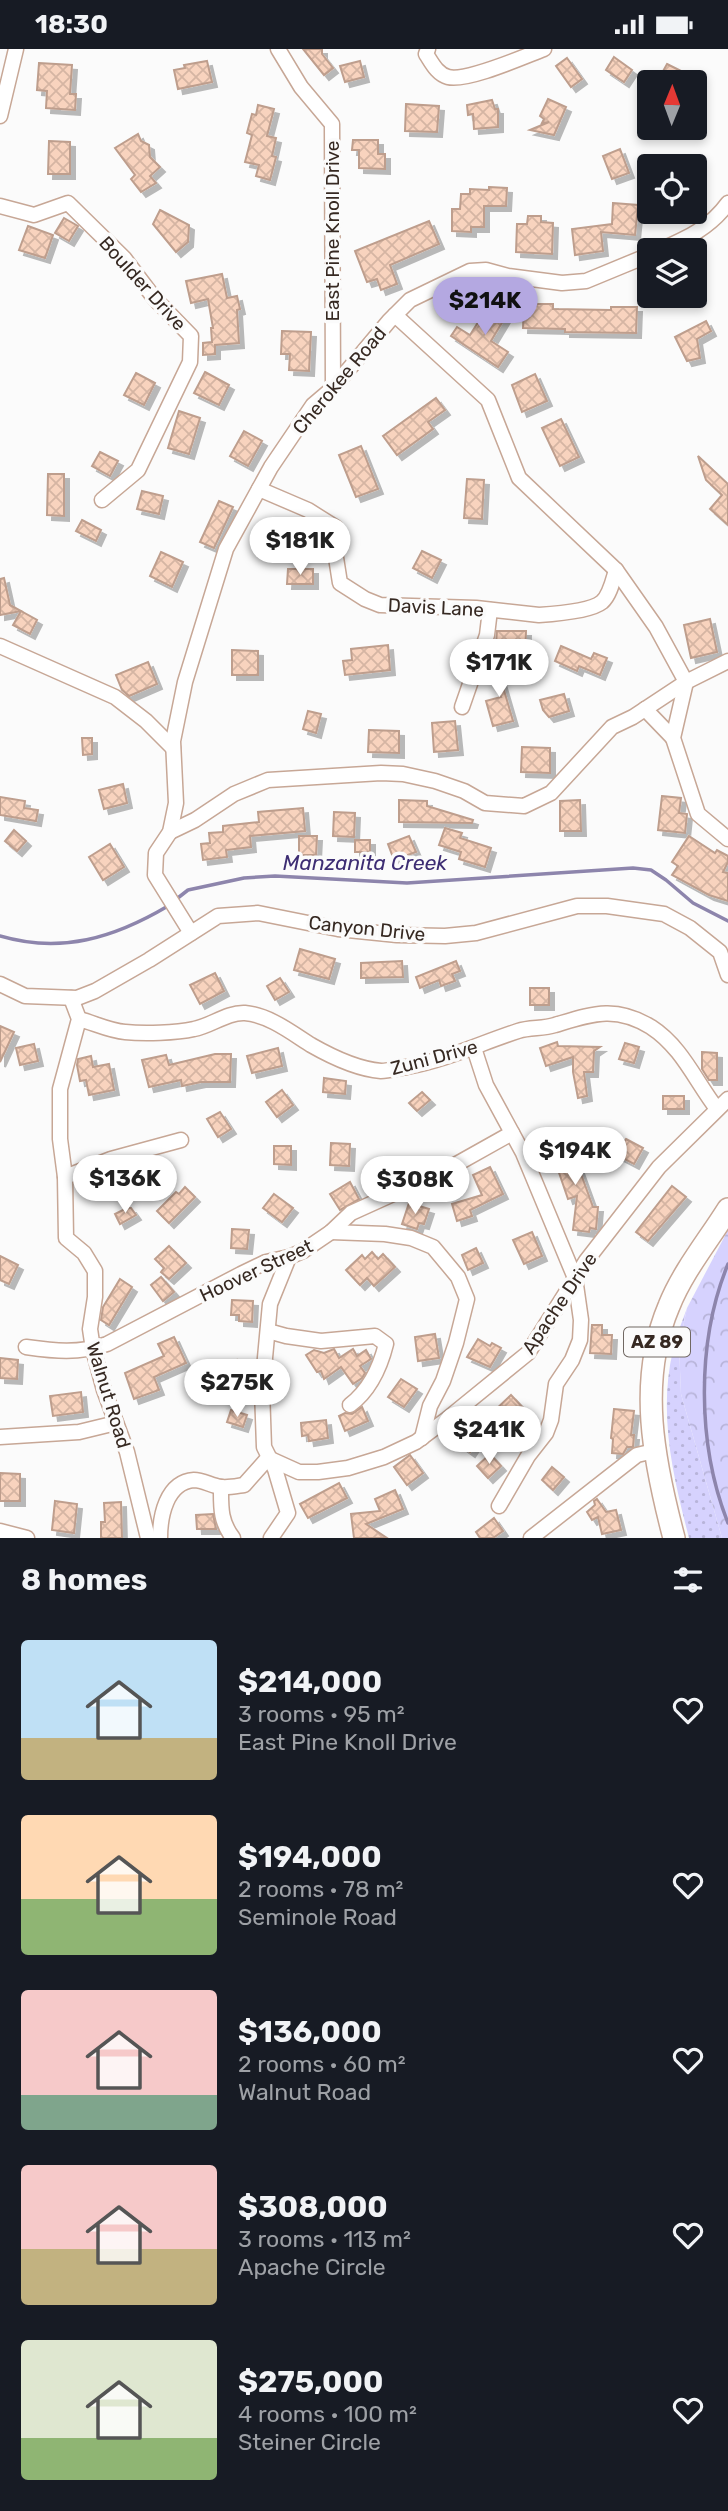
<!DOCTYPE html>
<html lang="en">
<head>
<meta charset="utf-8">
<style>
  body { margin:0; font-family:Rubik,sans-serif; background:#242831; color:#f1f3f6; height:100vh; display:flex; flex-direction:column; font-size:26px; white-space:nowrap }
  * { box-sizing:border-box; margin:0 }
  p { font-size:23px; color:#9ea1a6 }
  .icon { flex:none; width:38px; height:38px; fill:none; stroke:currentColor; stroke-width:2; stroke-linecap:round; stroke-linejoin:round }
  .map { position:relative; height:1489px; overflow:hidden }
  .side { display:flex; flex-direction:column; background:#171b24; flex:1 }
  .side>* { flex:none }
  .needle { width:46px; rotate:1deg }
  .tools { position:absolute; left:637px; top:21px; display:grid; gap:14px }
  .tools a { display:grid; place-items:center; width:70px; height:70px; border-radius:7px; background:#171b24; box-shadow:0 4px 10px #0003; font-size:35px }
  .price { position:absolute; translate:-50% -60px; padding:0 16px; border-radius:24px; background:#fff; color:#222; font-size:23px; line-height:46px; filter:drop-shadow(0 2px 4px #0008) }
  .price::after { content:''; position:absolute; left:50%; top:42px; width:21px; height:16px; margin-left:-10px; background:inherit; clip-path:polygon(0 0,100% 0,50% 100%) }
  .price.on { background:#b4a8e1; color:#111 }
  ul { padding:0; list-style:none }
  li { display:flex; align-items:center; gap:21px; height:175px; padding:0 21px }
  li span { display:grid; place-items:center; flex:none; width:196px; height:140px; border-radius:7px; color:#555 }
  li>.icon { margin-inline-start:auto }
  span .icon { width:84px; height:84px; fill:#fffc; stroke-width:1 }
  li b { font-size:30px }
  h2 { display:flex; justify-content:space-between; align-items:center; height:84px; padding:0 21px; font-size:30px }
  .status { display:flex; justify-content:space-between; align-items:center; height:49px; padding:0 35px; background:#171b24; direction:ltr }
  .status svg { height:19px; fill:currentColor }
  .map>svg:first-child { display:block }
</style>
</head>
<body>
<div class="status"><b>18:30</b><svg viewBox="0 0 49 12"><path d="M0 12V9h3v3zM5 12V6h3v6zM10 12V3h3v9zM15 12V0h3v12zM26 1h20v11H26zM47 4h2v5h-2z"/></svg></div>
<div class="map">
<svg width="728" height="1489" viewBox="0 0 728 1489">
  <defs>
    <pattern id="grass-dots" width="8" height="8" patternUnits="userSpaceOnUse" patternTransform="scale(1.75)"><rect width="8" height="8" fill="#d6d2fe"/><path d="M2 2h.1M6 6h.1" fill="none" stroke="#b8b4d9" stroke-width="1.8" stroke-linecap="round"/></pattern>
    <pattern id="forest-crowns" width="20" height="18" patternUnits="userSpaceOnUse" patternTransform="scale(1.75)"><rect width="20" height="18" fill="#d6d2fe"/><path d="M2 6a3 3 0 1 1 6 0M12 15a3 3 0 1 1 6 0" fill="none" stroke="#b8b4d9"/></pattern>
    <pattern id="building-cross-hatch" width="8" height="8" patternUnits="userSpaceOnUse" patternTransform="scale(1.75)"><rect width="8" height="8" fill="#f8d3be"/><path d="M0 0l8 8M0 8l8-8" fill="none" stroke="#d5b5a3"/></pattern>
    <filter id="shadow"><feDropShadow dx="5" dy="5" stdDeviation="0" flood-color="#0004"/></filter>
  </defs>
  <rect width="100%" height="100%" fill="#fbfbfb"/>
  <path fill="url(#grass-dots)" d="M 687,1259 L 679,1297 L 681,1345 L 722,1489 L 689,1489 C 673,1427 658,1365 673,1301 C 676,1287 682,1273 687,1259 Z"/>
  <polygon fill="url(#forest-crowns)" points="728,1181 728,1489 722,1489 681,1345 679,1297 687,1259"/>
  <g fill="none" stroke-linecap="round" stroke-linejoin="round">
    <g stroke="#8d85ac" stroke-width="3.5">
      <polyline points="174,852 188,841 244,829 275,827 407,834 633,819 651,821 666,831 693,854 728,872"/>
      <path d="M 0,887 C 61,905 114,889 168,857"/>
      <path d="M 728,1215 C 696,1293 697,1396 728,1474"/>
    </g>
  </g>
  <g fill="url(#building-cross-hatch)" stroke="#be9e8d" stroke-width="2" filter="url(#shadow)">
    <polygon points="303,0 322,0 322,5 333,19 324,26"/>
    <polygon points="614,8 632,21 624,33 606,21"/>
    <polygon points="567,9 582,30 571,38 556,17"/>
    <polygon points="207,12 212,33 178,40 174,21 185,19 184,16"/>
    <polygon points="360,12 364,28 345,33 340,17"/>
    <polygon points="39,14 72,16 70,45 76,45 75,61 46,59 47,42 37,41"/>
    <polygon points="667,15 683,23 677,33 657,33"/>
    <polygon points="548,50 566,58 554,86 530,81 549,73 542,74 544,70 540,67"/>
    <polygon points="492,51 495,60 498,60 498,78 474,80 473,65 468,66 467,56"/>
    <polygon points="406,55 439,57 437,83 405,82"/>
    <polygon points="258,56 274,60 267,87 276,89 272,107 276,108 270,131 256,127 259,116 245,113 252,86 247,84 252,65 256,66"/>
    <polygon points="138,85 141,92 149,96 150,108 160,118 150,127 156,134 141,143 131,130 135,126 115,99"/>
    <polygon points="353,91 378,91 378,105 385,105 385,120 359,119 359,101 352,101"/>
    <polygon points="49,92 70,93 70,125 48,125"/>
    <polygon points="620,100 629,124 612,130 603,107"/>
    <polygon points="489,138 507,139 506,157 484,157 484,178 471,178 471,183 452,182 452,160 460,160 461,145 470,145 470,140 489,141"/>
    <polygon points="613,154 638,156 635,186 601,183 603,202 575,206 572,180 612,175"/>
    <polygon points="160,161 189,176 188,193 176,203 153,175"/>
    <polygon points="528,167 541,167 541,173 553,174 552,205 516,203 517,175 527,175"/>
    <polygon points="64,169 78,177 69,192 55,184"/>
    <polygon points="429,172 439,195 390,216 397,235 381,241 377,230 367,233 355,202"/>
    <polygon points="28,177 53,186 45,209 19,201"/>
    <polygon points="222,225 227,249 237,247 240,260 237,261 239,294 215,296 215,305 203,306 203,294 212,293 211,279 213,279 208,250 191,254 186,232"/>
    <polygon points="524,255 553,255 553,260 611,261 611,258 637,258 636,284 565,283 565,280 523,279"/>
    <polygon points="489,256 506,267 491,292 508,303 498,318 451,287 457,278 470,286"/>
    <polygon points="706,272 711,282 697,290 700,309 687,312 675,288"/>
    <polygon points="282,282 311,283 309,322 289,321 290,305 281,305"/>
    <polygon points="205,323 229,336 219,356 194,344"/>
    <polygon points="136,324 155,334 144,356 124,346"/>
    <polygon points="535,325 547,352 522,363 512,336"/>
    <polygon points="436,349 445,361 428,373 433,380 397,406 383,387"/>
    <polygon points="179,362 200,369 189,405 168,399"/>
    <polygon points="561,370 579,408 560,417 542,379"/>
    <polygon points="244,382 262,392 248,417 230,407"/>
    <polygon points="361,397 378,440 356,448 339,406"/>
    <polygon points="100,403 118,412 110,427 92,417"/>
    <polygon points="698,407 728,435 728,476 710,460 722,446 706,431"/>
    <polygon points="48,425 64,425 64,467 47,466"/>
    <polygon points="467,430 484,431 482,470 464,469"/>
    <polygon points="142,442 163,447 159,465 137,460"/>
    <polygon points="219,452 233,458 214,499 200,493"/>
    <polygon points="82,471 101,481 96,492 76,482"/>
    <polygon points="285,473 308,473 307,492 284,492"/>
    <polygon points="422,502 441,511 432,529 413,519"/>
    <polygon points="161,503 183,513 172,538 150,527"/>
    <polygon points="288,520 313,520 313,535 287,535"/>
    <polygon points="4,529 10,556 21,562 0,566 0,530"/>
    <polygon points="21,562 37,571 30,585 13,576"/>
    <polygon points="710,570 717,603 691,609 684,576"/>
    <polygon points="497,582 526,582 525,607 495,606"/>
    <polygon points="388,596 390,621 345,626 343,612 352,611 351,600"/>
    <polygon points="561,597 591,610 594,604 607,609 600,626 579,617 577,622 555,612"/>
    <polygon points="232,601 258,602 258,626 232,626"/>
    <polygon points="148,613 157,635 129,647 122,641 116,626"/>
    <polygon points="499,616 506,628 501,631 513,672 493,677 486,652 501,648 486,624"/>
    <polygon points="564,645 569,662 549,668 543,661 540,651"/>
    <polygon points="308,662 321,665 316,684 303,680"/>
    <polygon points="455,672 458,701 434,703 432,674"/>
    <polygon points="369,681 399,682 399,704 368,703"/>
    <polygon points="82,689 92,689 92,705 83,706"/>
    <polygon points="522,698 550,699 550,724 521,723"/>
    <polygon points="123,735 127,754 104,760 99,741"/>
    <polygon points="662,747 681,749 679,764 687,765 685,784 658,781"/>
    <polygon points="0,748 25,752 24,759 38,761 36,772 0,766"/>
    <polygon points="399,751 427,752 427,757 473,771 472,774 399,773"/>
    <polygon points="580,751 581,782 560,782 560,752"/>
    <polygon points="303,759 305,782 250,787 251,798 226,801 227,808 203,811 201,795 210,794 209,784 223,783 223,777 259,773 258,763"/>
    <polygon points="334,763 355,764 354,788 333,787"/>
    <polygon points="445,779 462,784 460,789 491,799 485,818 459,810 461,803 439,796"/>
    <polygon points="14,781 26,792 17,802 5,792"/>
    <polygon points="299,787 317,787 316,806 299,806"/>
    <polygon points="409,787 416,803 394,811 388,795"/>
    <polygon points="689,787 715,804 717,801 728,807 728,813 723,823 728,824 728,852 709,846 672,826 678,817 672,813"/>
    <rect x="355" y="791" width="15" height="12"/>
    <polygon points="110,795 124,818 103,831 89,808"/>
    <polygon points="300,900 335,910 329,930 294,921"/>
    <polygon points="402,912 403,928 361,929 361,914"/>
    <polygon points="456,912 460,922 452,925 455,932 441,937 439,931 420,939 416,928"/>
    <polygon points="215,924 224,942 200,955 190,936"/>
    <polygon points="280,929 289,943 275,951 267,937"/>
    <rect x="530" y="939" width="19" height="17"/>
    <polygon points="0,977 14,983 0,1013"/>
    <polygon points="557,993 558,997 600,998 594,1002 593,1023 584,1023 587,1047 578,1049 573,1023 573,1008 546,1017 540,999"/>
    <polygon points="625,994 639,998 634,1014 619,1010"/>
    <polygon points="34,995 38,1012 20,1016 16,999"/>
    <polygon points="278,999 282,1017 252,1024 247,1007"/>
    <polygon points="702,1003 717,1004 717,1031 709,1031 702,1020"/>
    <polygon points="215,1005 231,1005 230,1033 201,1033 182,1037 181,1031 149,1038 142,1011 166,1006 169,1016"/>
    <polygon points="91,1007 93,1018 109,1015 114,1041 89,1046 86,1031 80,1032 77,1016 78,1010"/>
    <polygon points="324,1029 346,1032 345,1045 323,1043"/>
    <polygon points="282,1041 293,1056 277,1068 266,1053"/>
    <polygon points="422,1043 430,1051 417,1062 409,1054"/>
    <rect x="663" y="1047" width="21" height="13"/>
    <polygon points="220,1063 231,1080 218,1088 207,1070"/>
    <polygon points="626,1090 643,1099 634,1115 617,1106"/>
    <polygon points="569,1092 593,1158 598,1158 596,1180 590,1179 589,1183 573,1181 577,1147 568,1150 556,1115 553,1116 547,1102"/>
    <polygon points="331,1094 350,1095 349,1117 330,1116"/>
    <polygon points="274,1097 291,1097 291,1116 274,1115"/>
    <polygon points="490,1118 503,1145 470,1161 472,1167 457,1172 452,1155 482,1146 473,1126"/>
    <polygon points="350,1133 359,1150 340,1161 330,1145"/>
    <polygon points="672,1137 686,1148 648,1192 636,1183"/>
    <polygon points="185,1138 195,1148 169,1174 157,1162 176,1143 179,1145"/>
    <polygon points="274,1145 293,1159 282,1173 263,1159"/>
    <polygon points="409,1154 429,1160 424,1175 419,1174 417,1180 402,1175"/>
    <polygon points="127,1159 131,1159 136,1166 120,1175 115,1165"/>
    <polygon points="232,1180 249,1181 247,1200 231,1199"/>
    <polygon points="532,1183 542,1207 524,1215 513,1191"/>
    <polygon points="169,1197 186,1214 169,1230 161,1223 164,1219 155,1210"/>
    <polygon points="476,1199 483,1214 468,1221 462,1206"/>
    <polygon points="372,1203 378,1210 383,1205 395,1218 374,1237 367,1229 360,1236 346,1221 362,1206 365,1210"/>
    <polygon points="0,1207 18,1216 9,1235 0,1231"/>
    <polygon points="161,1228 174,1243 163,1252 151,1236"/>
    <polygon points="120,1230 132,1238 109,1276 101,1271 103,1258"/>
    <polygon points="232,1251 253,1252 252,1273 239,1272 239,1266 231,1266"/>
    <polygon points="592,1276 602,1276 602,1286 612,1286 611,1305 590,1304"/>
    <polygon points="435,1285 439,1309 418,1312 415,1288"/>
    <polygon points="174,1288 186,1314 154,1328 159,1341 134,1350 125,1324 164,1307 158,1295"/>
    <polygon points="478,1290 490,1297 492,1294 501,1299 490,1318 467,1308"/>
    <polygon points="334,1300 339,1309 353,1300 357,1307 366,1301 371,1310 360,1317 365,1324 362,1329 353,1335 341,1318 324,1330 321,1322 317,1323 306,1306 314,1301 324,1304"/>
    <polygon points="0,1309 18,1311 17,1330 0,1329"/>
    <polygon points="237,1311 249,1330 229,1343 217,1324"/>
    <polygon points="401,1330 417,1340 404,1358 388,1348"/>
    <polygon points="81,1343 83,1363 53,1367 50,1347"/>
    <polygon points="511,1346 528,1364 512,1379 508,1375 504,1379 491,1365"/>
    <polygon points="362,1358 368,1372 345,1382 339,1367 345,1364 352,1365"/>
    <polygon points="614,1360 634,1362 631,1386 634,1386 633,1398 627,1398 623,1405 612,1404 613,1390 611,1389"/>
    <polygon points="231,1361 247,1366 243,1378 227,1373"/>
    <polygon points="326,1371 328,1389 309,1392 308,1386 302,1387 301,1374"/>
    <polygon points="463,1381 478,1391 470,1403 456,1393"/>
    <polygon points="490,1405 501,1417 488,1429 477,1417"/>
    <polygon points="410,1406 423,1424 407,1436 394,1418"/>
    <polygon points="552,1418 564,1428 553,1441 542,1431"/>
    <polygon points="0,1424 20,1425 20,1452 0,1452"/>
    <polygon points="339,1434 347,1449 308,1469 300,1455"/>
    <polygon points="395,1441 403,1460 366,1475 387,1489 354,1489 351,1465 380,1462 375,1450"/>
    <polygon points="597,1450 606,1463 616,1461 621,1481 602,1485 598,1468 592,1471 587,1463 595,1456 594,1452"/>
    <polygon points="55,1452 77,1455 74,1484 52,1481"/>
    <polygon points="121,1453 122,1489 101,1489 101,1473 105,1473 104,1454"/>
    <polygon points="213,1465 216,1480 197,1480 196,1466"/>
    <polygon points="494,1469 503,1482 493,1489 480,1489 476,1483"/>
  </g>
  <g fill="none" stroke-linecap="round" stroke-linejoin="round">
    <g stroke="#c7a796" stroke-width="17">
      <g id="minor">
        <polyline points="278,0 301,38 332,75 333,339"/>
        <path d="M 428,0 L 426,5 C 432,14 437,25 448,28 C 467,33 525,7 544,0"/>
        <polyline points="0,67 16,0"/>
        <polyline points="0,157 34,166 68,154 124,209 155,250 191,287 190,313 138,421 102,451"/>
        <path d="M 660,201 C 687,189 710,179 728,154"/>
        <polyline points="395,266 488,351 519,429 616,521 656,578 686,633"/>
        <path d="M 259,440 L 308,461 L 335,478 L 334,496 L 340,534 L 365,550 L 380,556 L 476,559 L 539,566 C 554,565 591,562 602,553 C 610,546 613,531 616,521"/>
        <polyline points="0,597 115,648 146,672 173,699"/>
        <polyline points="686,633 673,689 698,765 728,790"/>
        <polyline points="462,658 487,586 490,561"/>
        <polyline points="645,660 673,689"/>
        <polyline points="170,783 195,771 234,745 268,731 381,724 403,725 435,732 464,742 485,754 524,757 551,744 612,678 633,668 686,633 728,612"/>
        <polyline points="191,884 155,826 156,804 170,783 176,754 173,692 185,633 226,500 271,418 313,356 333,339 389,272 410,251 470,222 486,221 508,227 562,234 586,232 649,206"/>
        <polyline points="0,935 25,947 77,949 95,942 149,911 218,867 258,864 338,880 397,886 445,887 476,884 577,857 607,857 664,865 690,879 720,903 728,926"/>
        <polyline points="71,949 79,970 60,1040 60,1090 65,1128 66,1189 84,1204 95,1222 95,1248 90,1280 93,1300 104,1341 127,1403 148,1489"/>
        <path d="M 79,970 C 94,974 110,982 125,983 C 144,985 176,984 194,980 C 211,977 227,963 245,964 C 269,966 292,984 311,996 C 332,1008 357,1020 381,1022 C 389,1022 399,1019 407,1018 C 446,1011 481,994 518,982 C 530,978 543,980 555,976 C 592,965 615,956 651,978 C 682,998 696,1033 717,1060"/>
        <polyline points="474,999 486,1036 523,1104 575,1229 581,1271 580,1291 572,1311 556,1335 551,1371 546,1384 528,1407 499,1457"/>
        <polyline points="65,1128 111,1110 181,1091"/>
        <polyline points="331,1183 385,1185 411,1189 433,1198 458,1228 467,1250 456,1294 443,1332 430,1357 422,1389"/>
        <path d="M 268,1282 L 286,1287 L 321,1292 L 375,1287 L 386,1295 C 380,1319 370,1341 350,1356"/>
        <path d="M 26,1298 C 54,1302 79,1305 107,1295 L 241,1225 L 266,1213 L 289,1208 L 303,1202 L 331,1183 L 351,1164 L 446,1121 L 512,1084"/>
        <polyline points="0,1388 79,1383 116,1374"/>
        <path d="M 221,1438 C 221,1458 220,1472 233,1489"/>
        <polyline points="0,1482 27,1489"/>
        <path d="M 160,1489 C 160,1468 166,1433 194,1431 C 203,1431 212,1437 221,1438 C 228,1439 237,1437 244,1436 L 268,1409 L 299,1423 L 318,1423 L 348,1419 L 384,1408 L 416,1393 L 447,1370 L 528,1304 L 586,1212 L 659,1118 L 728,1050"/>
        <polyline points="271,1489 288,1464 275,1420 264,1398 262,1341 270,1255 289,1208"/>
        <polyline points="531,1489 637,1406 654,1402"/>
      </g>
    </g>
    <g stroke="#c7a796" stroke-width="24">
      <path id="primary" d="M 674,1489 C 654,1413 637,1332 669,1257 C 683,1222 708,1192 728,1160"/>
    </g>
    <use href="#minor" stroke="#fff" stroke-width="14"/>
    <use href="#primary" stroke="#fff" stroke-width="21"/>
  </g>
  <g text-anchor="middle" stroke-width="7" stroke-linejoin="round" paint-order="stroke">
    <rect fill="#fbfbfb" stroke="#716863" stroke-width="2" x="624" y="1278.5" width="66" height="29" rx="5"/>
    <g font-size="18" font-weight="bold" fill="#362922">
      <text x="657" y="1299">AZ 89</text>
    </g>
    <g font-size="19" fill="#362922" stroke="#fbfbfb">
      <text transform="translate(332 182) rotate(-90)" y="7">East Pine Knoll Drive</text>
      <text transform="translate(143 234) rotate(48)" y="7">Boulder Drive</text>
      <text transform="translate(339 331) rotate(-50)" y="7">Cherokee Road</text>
      <text transform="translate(436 558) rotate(3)" y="7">Davis Lane</text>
      <text transform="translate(367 879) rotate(6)" y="7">Canyon Drive</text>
      <text transform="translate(434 1008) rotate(-15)" y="7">Zuni Drive</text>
      <text transform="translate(256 1221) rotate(-25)" y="7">Hoover Street</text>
      <text transform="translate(559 1254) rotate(-56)" y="7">Apache Drive</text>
      <text transform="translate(109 1346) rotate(73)" y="7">Walnut Road</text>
    </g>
    <g font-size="21" font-style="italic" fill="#3d2d73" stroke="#fbfbfb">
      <text x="365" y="821">Manzanita Creek</text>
    </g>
  </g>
</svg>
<div class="tools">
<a><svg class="needle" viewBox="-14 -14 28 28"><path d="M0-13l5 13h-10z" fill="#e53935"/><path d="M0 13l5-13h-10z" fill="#9ea1a6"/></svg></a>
<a><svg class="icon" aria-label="locate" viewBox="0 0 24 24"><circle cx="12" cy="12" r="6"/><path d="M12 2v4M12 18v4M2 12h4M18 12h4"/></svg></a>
<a><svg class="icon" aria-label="layers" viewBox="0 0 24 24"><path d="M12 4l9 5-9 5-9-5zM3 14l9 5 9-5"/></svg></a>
</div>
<b class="price on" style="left:485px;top:288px">$214K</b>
<b class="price" style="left:300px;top:528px">$181K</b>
<b class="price" style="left:499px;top:650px">$171K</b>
<b class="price" style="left:575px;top:1138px">$194K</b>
<b class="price" style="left:125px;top:1166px">$136K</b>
<b class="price" style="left:415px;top:1167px">$308K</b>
<b class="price" style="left:237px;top:1370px">$275K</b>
<b class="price" style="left:489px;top:1417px">$241K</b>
</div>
<section class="side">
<h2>8 homes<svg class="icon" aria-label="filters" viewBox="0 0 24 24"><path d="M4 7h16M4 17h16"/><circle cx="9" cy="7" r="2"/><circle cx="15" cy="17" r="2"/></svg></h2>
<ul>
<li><span style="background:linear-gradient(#bfe0f5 70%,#c2b280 0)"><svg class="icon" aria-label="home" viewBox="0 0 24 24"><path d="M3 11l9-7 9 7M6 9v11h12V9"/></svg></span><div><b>$214,000</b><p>3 rooms · 95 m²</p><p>East Pine Knoll Drive</p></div><svg class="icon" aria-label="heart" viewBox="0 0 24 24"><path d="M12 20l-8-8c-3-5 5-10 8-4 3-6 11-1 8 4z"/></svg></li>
<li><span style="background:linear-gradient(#ffd9b3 60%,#8fb573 0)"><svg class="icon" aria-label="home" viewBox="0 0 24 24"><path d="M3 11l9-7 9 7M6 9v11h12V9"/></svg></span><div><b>$194,000</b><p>2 rooms · 78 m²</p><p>Seminole Road</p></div><svg class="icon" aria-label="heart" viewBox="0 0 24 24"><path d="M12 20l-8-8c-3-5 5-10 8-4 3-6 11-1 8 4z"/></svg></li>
<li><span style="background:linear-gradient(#f6c9c9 75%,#7fa58c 0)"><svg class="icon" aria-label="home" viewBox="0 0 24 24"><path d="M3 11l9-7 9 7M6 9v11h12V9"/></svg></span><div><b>$136,000</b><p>2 rooms · 60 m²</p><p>Walnut Road</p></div><svg class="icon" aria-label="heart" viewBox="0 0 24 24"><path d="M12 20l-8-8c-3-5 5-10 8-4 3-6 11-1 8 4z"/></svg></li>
<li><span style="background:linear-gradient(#f6c9c9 60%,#c2b280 0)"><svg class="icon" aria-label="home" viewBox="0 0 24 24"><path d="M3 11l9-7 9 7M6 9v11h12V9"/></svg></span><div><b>$308,000</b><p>3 rooms · 113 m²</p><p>Apache Circle</p></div><svg class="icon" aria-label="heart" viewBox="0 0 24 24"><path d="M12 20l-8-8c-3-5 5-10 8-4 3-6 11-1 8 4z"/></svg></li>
<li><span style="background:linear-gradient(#dfe7d0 70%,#8fb573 0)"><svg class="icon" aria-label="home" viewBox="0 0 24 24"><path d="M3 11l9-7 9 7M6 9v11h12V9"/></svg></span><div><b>$275,000</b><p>4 rooms · 100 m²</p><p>Steiner Circle</p></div><svg class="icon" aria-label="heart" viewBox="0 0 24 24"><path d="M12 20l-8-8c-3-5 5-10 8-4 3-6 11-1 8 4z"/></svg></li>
</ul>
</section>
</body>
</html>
